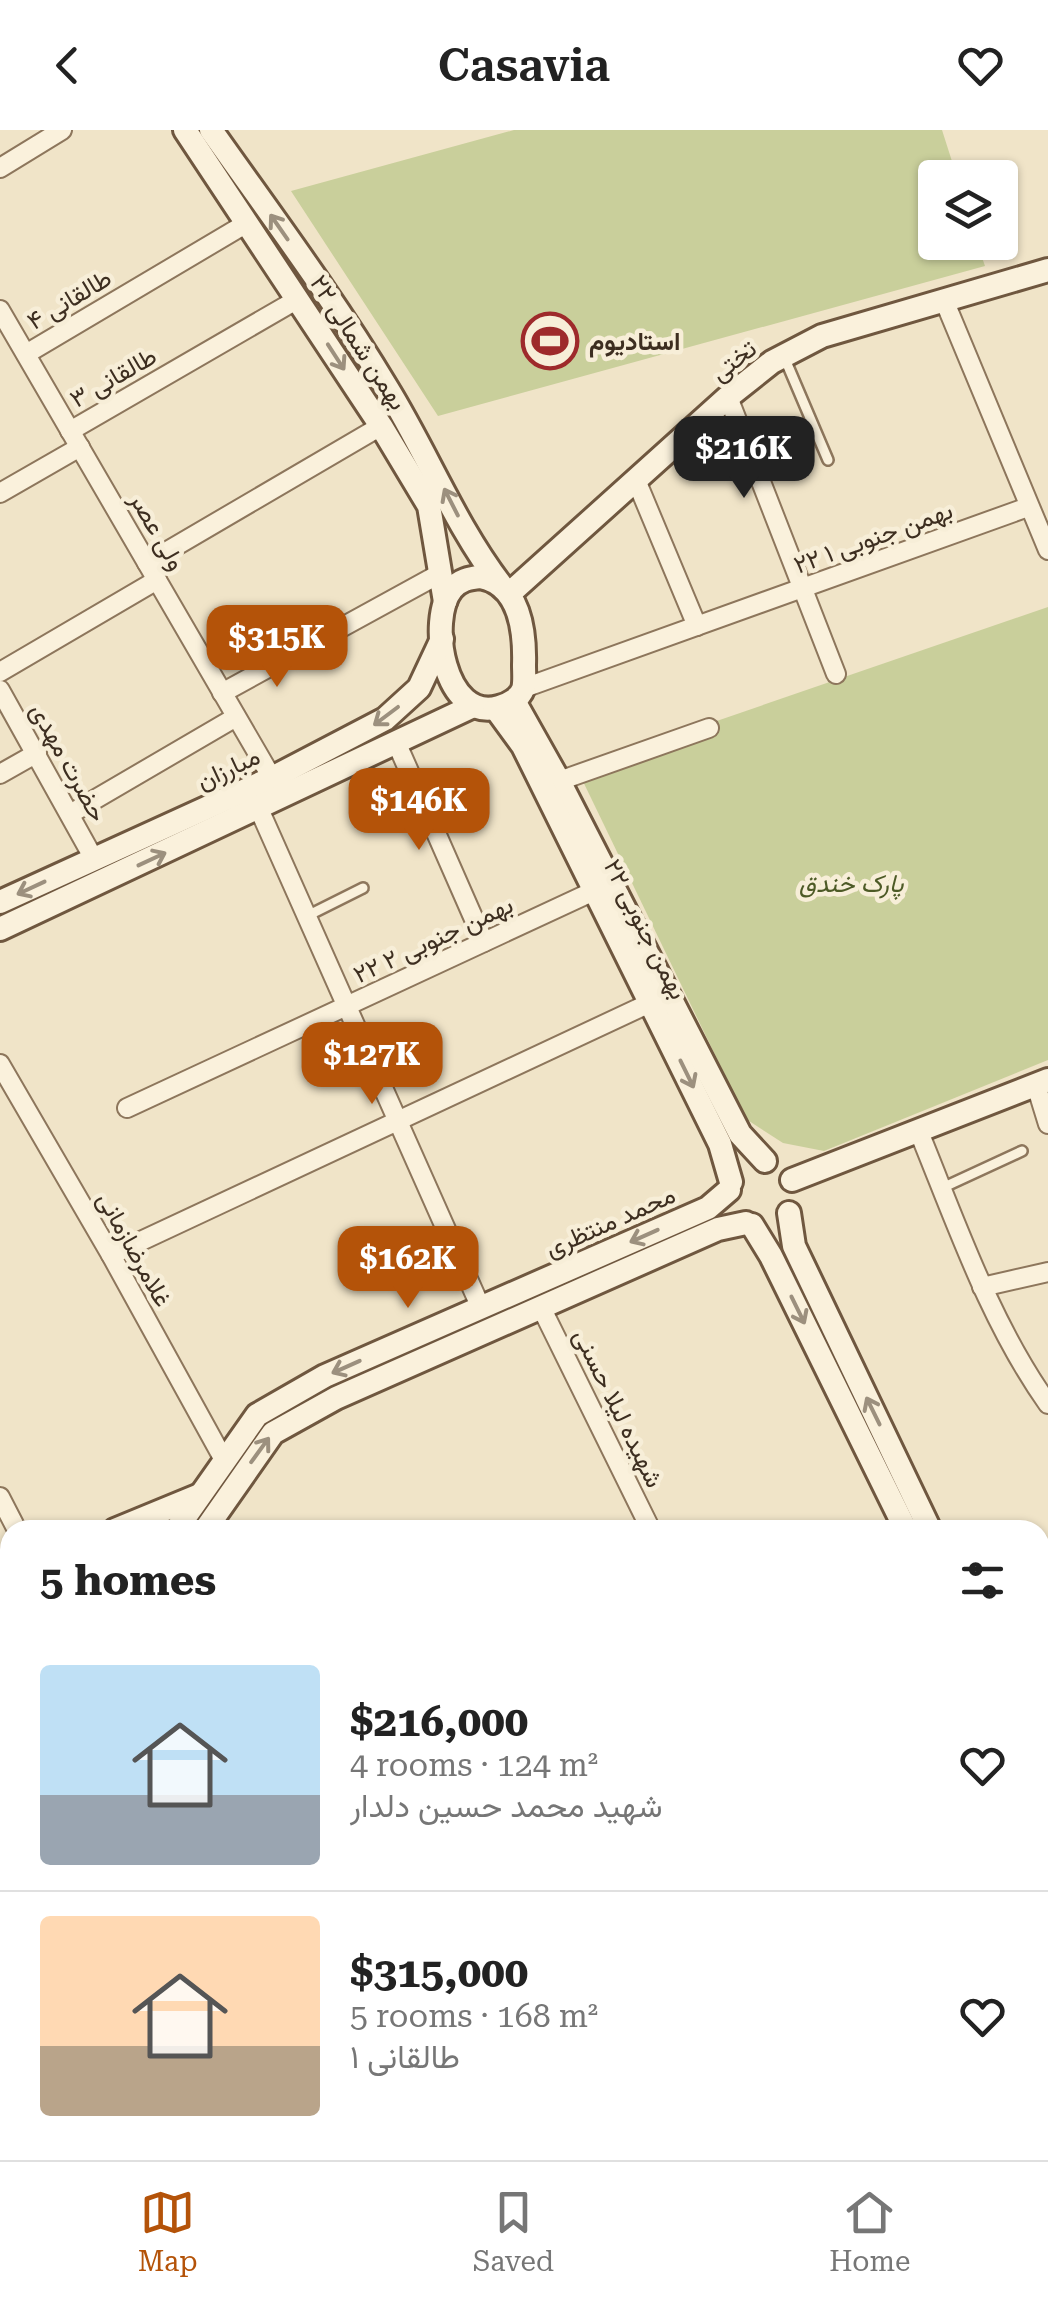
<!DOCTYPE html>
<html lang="en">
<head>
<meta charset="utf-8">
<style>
  body { margin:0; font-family:"Roboto Serif",Vazirmatn,serif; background:#f2f2f2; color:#222; height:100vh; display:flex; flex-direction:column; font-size:38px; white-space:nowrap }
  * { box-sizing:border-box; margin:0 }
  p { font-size:32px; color:#767676 }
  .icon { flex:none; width:55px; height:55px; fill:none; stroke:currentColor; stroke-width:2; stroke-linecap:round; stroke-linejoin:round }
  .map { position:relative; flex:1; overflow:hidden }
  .drawer { position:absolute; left:0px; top:1390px; width:1050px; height:640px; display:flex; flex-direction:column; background:#fff; border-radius:30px 30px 0 0; box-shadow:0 2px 8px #0004 }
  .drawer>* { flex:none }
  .tools { position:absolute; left:918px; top:30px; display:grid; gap:20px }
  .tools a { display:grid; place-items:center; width:100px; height:100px; border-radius:10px; background:#fff; box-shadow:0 2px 8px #0004; font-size:50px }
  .price { position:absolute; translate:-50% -85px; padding:0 22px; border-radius:20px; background:#b45309; color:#fff; font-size:32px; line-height:65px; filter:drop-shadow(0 2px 5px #0008) }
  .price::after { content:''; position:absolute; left:50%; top:60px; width:30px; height:22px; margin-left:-15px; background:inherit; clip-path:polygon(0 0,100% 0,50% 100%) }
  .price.selected { background:#222; color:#fff }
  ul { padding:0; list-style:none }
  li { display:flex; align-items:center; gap:30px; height:250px; padding:0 40px }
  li+li { border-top:2px solid #e0e0e0 }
  li span { display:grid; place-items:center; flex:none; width:280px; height:200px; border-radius:10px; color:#555 }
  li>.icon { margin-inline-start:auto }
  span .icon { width:120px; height:120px; fill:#fffc; stroke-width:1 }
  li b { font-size:42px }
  h2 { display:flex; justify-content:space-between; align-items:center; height:120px; padding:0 40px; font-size:42px }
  header { display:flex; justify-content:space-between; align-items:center; height:130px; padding:0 40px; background:#fff; font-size:45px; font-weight:600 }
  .tab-bar { display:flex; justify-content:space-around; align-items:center; height:140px; border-top:2px solid #e0e0e0; background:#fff; font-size:28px; color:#767676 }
  .tab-bar a { display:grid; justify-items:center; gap:5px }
  .tab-bar .selected { color:#b45309 }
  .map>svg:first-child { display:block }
</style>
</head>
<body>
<header><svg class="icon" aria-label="back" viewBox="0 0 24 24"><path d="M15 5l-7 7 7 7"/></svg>Casavia<svg class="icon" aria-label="heart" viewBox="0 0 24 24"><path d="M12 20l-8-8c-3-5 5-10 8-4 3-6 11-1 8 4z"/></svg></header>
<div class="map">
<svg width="1048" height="2030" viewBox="0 0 1048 2030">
  <rect width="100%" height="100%" fill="#f0e4c8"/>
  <g fill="#c9cf9b">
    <polygon points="514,0 942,0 957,47 935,48 935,112 977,113 985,136 438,286 291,61"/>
    <polygon points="1048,477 1048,930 824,1021 783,1013 746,989 577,639"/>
  </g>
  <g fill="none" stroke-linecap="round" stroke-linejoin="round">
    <g stroke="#8d765c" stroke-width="14">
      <g id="lane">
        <polyline points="785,229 828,330"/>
        <polyline points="307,786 363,758"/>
        <polyline points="942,1058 1022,1021"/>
      </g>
    </g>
    <g stroke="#8d765c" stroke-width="22">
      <g id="street">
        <polyline points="0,38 62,0"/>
        <polyline points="944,170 1048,420"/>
        <polyline points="0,180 272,648"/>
        <polyline points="26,224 247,93"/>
        <polyline points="728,267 836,544"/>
        <polyline points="70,301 298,169"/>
        <polyline points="636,350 697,496"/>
        <polyline points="0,363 80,317"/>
        <polyline points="147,433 381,296"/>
        <polyline points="0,542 157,450"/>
        <polyline points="524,558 1028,377"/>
        <polyline points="0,560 94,729"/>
        <polyline points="222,563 441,443"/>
        <polyline points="397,614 484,812"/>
        <polyline points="0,644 37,623"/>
        <polyline points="559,651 709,598"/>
        <polyline points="259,679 481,1178"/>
        <polyline points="70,684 236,587"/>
        <polyline points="0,934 111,1125 224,1330"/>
        <polyline points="1036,955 1048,994"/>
        <polyline points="127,978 596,760"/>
        <path d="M 919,1002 C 957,1095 990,1192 1048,1274"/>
        <polyline points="111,1125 652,872"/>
        <polyline points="982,1157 1048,1142"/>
        <polyline points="541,1177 651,1400"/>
        <polyline points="0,1367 17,1400"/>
        <polyline points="1040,1432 1048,1427"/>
        <polyline points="1040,1892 1048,1886"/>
        <polyline points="91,2020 97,2030"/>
        <polyline points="216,2020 221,2030"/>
        <polyline points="357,2020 363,2030"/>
        <polyline points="666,2020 672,2030"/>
        <polyline points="763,2020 769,2030"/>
        <polyline points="975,2020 980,2030"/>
      </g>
    </g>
    <g stroke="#6f573f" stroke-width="28">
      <g id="secondary">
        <polyline points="185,0 381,296 429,376 445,472"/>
        <path d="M 211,0 C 271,85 334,169 387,258 C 427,323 455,395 501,455"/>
        <path d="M 480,447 C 520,454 525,502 524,535 C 524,542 525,553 523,559 C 520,568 508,575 499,577 C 444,593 427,489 452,459 C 460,450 469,448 480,447 Z"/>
        <polyline points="509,464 728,267 772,232 822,206 1048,140"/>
        <polyline points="514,571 559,651 740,1004 765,1031"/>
        <polyline points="496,579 523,616 720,1014 731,1052"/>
        <polyline points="0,772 272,648 385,589 419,558 442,509"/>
        <polyline points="0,799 473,576"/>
        <polyline points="792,1050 1048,950"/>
        <polyline points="789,1083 794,1116 930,1400"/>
        <polyline points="752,1095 771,1126 906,1400"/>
        <polyline points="115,1400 200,1365"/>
        <polyline points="176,1400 257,1285 325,1246 708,1078 729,1060"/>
        <polyline points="205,1400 273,1303 336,1268 718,1099 746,1093"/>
        <polyline points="0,1444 10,1441"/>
        <polyline points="0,1471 10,1467"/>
        <polyline points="1040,1629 1048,1645"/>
        <polyline points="0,1635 10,1622"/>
        <polyline points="0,1681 10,1669"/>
        <polyline points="1040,1692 1048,1694"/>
        <polyline points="1040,1773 1048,1784"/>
        <polyline points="473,2030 494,2020"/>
      </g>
    </g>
    <use href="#lane" stroke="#faf1dc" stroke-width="9"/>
    <use href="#street" stroke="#faf1dc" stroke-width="18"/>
    <use href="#secondary" stroke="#faf1dc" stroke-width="22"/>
  </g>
  <defs><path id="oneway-shaft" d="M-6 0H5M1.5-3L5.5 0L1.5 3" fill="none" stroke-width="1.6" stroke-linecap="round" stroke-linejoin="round" transform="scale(2.5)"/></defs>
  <g stroke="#9c907e">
    <use href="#oneway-shaft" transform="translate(279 97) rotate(-125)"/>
    <use href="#oneway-shaft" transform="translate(336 227) rotate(57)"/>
    <use href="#oneway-shaft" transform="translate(451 372) rotate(-117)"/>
    <use href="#oneway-shaft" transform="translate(386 586) rotate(143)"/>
    <use href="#oneway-shaft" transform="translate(152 729) rotate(-25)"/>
    <use href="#oneway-shaft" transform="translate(31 758) rotate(155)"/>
    <use href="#oneway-shaft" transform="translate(687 944) rotate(64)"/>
    <use href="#oneway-shaft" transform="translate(644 1106) rotate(156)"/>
    <use href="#oneway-shaft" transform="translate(798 1180) rotate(64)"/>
    <use href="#oneway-shaft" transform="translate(346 1237) rotate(156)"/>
    <use href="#oneway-shaft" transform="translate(873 1281) rotate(-116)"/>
    <use href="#oneway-shaft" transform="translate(260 1320) rotate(-54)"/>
  </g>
  <defs>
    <g id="stadium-ring" transform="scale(2.875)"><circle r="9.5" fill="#f7eed8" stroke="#9e2a2b" stroke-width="1.5"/><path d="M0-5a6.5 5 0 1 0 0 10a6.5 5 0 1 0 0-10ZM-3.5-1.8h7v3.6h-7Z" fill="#9e2a2b"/></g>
  </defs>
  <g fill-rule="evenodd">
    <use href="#stadium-ring" x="550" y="211"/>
  </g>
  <g text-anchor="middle" stroke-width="9" stroke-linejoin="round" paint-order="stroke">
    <g font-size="25" fill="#3d2e20" stroke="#f7eed8">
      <text transform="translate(69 169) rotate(-31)" y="9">طالقانی ۴</text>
      <text transform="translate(359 212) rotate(57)" y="9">۲۲ بهمن شمالی</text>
      <text transform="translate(733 230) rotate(-38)" y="9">تختی</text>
      <text transform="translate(113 247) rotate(-30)" y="9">طالقانی ۳</text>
      <text transform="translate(158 401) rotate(60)" y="9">ولی عصر</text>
      <text transform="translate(873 407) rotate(-20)" y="9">۲۲ بهمن جنوبی ۱</text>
      <text transform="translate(69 632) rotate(61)" y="9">حضرت مهدی</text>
      <text transform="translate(228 638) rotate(-25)" y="9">مبارزان</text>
      <text transform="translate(646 799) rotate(63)" y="9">۲۲ بهمن جنوبی</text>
      <text transform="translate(433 809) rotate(-25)" y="9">۲۲ بهمن جنوبی ۲</text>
      <text transform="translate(610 1091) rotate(-24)" y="9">محمد منتظری</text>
      <text transform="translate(135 1119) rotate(61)" y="9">غلامرضازمانی</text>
      <text transform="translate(619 1278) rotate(64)" y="9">شهیده لیلا حسنی</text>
    </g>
    <g font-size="25" font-weight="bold" fill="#3d2e20" stroke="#f7eed8" text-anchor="start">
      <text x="589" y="220">استادیوم</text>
    </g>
    <g font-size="25" font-style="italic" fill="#4d5a26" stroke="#f7eed8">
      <text x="851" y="762">پارک خندق</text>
    </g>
  </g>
</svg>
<div class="tools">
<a><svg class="icon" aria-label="layers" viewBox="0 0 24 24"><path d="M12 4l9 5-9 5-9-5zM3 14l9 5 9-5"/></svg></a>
</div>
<b class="price selected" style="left:744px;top:371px">$216K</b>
<b class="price" style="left:277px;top:560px">$315K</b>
<b class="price" style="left:419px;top:723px">$146K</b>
<b class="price" style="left:372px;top:977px">$127K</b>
<b class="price" style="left:408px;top:1181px">$162K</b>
<section class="drawer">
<h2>5 homes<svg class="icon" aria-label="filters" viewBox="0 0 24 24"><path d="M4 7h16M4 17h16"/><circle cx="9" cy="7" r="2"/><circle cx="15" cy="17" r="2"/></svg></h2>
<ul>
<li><span style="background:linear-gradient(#bfe0f5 65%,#9aa5b1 0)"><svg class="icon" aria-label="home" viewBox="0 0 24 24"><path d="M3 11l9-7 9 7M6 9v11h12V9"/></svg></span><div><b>$216,000</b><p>4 rooms · 124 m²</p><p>شهید محمد حسین دلدار</p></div><svg class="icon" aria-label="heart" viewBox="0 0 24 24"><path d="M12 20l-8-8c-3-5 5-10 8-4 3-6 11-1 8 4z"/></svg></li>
<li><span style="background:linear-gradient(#ffd9b3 65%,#b9a48a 0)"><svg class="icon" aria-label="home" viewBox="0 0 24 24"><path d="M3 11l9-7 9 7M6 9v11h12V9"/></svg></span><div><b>$315,000</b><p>5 rooms · 168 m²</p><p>طالقانی ۱</p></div><svg class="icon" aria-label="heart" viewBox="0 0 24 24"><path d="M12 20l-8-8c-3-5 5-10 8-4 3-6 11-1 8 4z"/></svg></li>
</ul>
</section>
</div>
<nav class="tab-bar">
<a class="selected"><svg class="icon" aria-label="map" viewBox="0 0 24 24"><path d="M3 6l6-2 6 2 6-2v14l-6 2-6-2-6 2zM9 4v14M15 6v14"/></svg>Map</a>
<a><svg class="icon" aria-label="saved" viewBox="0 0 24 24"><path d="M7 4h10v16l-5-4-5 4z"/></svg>Saved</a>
<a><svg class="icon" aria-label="home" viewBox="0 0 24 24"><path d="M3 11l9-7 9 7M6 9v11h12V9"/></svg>Home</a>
</nav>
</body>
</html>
